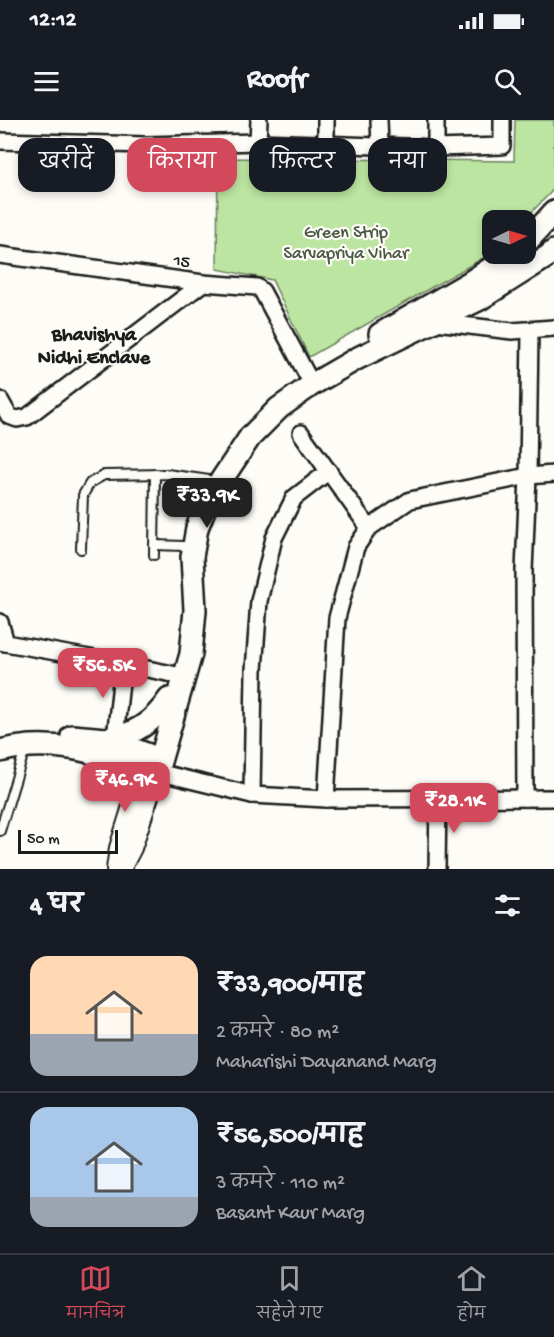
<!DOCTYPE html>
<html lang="hi">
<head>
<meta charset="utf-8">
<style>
  body { margin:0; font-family:"Gochi Hand","Playpen Sans Deva",sans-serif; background:#20242c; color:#f1f3f6; height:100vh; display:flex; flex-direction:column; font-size:22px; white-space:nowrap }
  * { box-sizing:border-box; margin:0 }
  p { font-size:20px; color:#9ea1a6 }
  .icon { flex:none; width:33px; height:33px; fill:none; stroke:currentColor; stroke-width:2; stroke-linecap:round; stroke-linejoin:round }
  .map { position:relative; height:749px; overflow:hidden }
  .side { display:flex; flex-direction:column; background:#171b24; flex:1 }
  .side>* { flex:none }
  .hud { position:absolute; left:18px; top:18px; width:519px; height:54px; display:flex; gap:12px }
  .needle { width:39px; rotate:85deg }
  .controls { position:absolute; left:482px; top:90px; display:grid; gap:12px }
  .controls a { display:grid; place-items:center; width:54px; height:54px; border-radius:12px; background:#171b24; box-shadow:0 3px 9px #0003; font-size:30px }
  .scale { position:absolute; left:18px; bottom:15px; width:100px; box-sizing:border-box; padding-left:6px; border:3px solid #1c1c1c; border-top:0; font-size:16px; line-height:21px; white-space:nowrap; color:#1c1c1c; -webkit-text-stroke:4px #fdfcf7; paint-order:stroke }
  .price { position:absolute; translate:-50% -51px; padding:0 14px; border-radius:12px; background:#d1495b; color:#fff; font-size:20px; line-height:39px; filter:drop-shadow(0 2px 3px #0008) }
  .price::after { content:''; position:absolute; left:50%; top:36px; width:18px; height:14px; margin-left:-9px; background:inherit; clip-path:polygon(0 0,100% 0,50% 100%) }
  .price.current { background:#222; color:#fff }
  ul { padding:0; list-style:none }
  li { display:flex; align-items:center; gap:18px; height:150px; padding:0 30px }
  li+li { border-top:2px solid #363941 }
  li span { display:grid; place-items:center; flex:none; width:168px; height:120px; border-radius:18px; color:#555 }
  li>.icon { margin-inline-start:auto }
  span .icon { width:72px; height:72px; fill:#fffc; stroke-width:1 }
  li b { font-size:26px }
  h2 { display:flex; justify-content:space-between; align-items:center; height:72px; padding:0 30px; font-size:26px }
  .tag { padding:0 21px; border-radius:18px; background:#171b24; box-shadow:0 3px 9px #0003; font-size:21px; line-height:54px }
  .tag.current { background:#d1495b; color:#fff }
  .status { display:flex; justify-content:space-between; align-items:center; height:42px; padding:0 30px; background:#171b24; direction:ltr }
  .status svg { height:16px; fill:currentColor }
  header { display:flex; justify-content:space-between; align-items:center; height:78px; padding:0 30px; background:#171b24; font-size:27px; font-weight:700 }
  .tabs { display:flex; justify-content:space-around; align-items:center; height:84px; border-top:2px solid #363941; background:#171b24; font-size:16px; color:#9ea1a6 }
  .tabs a { display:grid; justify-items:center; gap:3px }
  .tabs .current { color:#d1495b }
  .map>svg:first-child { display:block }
</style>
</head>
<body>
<div class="status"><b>12:12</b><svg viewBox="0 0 49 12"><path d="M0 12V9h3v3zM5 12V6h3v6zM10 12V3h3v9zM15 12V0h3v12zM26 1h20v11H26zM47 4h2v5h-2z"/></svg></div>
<header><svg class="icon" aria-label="menu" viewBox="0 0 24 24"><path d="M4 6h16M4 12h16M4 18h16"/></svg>Roofr<svg class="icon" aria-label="search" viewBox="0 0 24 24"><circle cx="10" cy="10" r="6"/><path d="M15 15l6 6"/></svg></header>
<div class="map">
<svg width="554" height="749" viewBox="0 0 554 749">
  <rect width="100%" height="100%" fill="#fdfcf7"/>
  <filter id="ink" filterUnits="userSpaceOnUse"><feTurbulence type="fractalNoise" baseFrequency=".0167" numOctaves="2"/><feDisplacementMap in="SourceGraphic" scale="12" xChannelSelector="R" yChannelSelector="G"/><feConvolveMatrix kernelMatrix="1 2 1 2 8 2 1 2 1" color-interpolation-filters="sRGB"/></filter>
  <g filter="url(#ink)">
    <polygon fill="#bce5a1" stroke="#6c805e" stroke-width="1.5" points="515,0 554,0 554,65 551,72 524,100 492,100 492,133 309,237 272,160 217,149 218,38 514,41"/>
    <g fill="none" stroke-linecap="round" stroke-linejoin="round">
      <g stroke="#1c1c1c" stroke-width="12">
        <g id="service">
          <polyline points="154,425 184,426"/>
          <polyline points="81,429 83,375 90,363 104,355 167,354 209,360"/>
          <polyline points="154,435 155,354"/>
          <polyline points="0,711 25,629"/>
        </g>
      </g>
      <g stroke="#1c1c1c" stroke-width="20">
        <g id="minor">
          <polyline points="326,0 326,24"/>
          <polyline points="379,0 380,26"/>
          <polyline points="0,21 147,25 258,22 436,28 502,26 502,0"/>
          <polyline points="258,22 259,0"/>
          <polyline points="436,28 436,0"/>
          <polyline points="0,135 203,163 257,167 262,171 307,255"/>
          <polyline points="436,202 512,211 554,208"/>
          <polyline points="0,280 9,296 17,299 27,297 203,163"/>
          <polyline points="301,313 369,408"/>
          <polyline points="0,502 6,523"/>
          <polyline points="0,522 123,544 177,555"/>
          <polyline points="115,618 123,544"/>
          <polyline points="157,652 252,675 326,679 554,678"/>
          <polyline points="252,675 254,550 259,481 274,418 294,378 329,351"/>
          <polyline points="525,678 524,451 528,356 530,211"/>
          <polyline points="326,679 337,498 356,427 369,408 410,380 528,356 554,354"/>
          <polyline points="437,749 438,678"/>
        </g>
      </g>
      <g stroke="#1c1c1c" stroke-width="22">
        <g id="tertiary">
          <polyline points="116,749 119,728 144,648"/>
          <polyline points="121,749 132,728 157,652"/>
        </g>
      </g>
      <g stroke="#1c1c1c" stroke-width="26">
        <g id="secondary">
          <polyline points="525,124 554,92"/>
          <polyline points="380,214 470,162 513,134"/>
          <polyline points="72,616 106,619 149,635"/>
          <path d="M 106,619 C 134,615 153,603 169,579"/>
          <path d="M 0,631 C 56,616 105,636 157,652 L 191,534 L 195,490 L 192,437 L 197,408 L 208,380 L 250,317 L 279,288 L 313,264 L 358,238 L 480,179 L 548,136 L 554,131"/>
        </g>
      </g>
      <use href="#service" stroke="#fdfcf7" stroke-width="8"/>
      <use href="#minor" stroke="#fdfcf7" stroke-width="15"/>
      <use href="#tertiary" stroke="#fdfcf7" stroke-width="18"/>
      <use href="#secondary" stroke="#fdfcf7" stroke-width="21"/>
    </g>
  </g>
  <g text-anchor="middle" stroke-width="4.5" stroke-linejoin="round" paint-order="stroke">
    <g font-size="18" fill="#4c5844" stroke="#fdfcf7">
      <text x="346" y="117">Green Strip<tspan x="346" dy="21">Sarvapriya Vihar</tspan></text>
    </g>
    <g font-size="18" fill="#1c1c1c" stroke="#fdfcf7">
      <text transform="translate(182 140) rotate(8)" y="6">15</text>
    </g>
    <g font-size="20" font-weight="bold" fill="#1c1c1c" stroke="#fdfcf7">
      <text x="94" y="220">Bhavishya<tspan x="94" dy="23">Nidhi Enclave</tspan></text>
    </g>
  </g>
</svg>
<div class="controls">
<a><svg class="needle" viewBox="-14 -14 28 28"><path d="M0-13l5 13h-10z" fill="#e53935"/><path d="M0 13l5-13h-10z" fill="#9ea1a6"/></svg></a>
</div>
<div class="scale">50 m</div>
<b class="price current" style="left:207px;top:409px">₹33.9K</b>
<b class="price" style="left:103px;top:579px">₹56.5K</b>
<b class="price" style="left:125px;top:693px">₹46.9K</b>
<b class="price" style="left:454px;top:714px">₹28.1K</b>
<div class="hud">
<a class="tag">खरीदें</a>
<a class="tag current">किराया</a>
<a class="tag">फ़िल्टर</a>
<a class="tag">नया</a>
</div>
</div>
<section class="side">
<h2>4 घर<svg class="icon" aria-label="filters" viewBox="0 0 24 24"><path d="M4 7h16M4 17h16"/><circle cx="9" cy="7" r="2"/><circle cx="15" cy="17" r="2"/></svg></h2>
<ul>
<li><span style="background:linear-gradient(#ffd9b3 65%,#9aa5b1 0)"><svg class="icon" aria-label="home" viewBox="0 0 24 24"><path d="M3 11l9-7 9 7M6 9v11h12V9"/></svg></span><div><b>₹33,900/माह</b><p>2 कमरे · 80 m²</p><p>Maharishi Dayanand Marg</p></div></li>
<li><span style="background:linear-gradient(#a9c7e8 75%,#9aa5b1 0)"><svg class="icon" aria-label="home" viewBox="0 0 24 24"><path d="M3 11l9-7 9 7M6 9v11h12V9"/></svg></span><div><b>₹56,500/माह</b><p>3 कमरे · 110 m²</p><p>Basant Kaur Marg</p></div></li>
</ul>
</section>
<nav class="tabs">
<a class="current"><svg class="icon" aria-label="map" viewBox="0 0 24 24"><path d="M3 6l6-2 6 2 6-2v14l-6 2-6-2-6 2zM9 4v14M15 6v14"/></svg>मानचित्र</a>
<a><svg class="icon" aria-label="saved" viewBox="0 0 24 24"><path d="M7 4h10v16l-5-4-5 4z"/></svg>सहेजे गए</a>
<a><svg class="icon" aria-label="home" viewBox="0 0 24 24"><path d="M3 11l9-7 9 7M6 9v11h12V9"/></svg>होम</a>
</nav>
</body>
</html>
